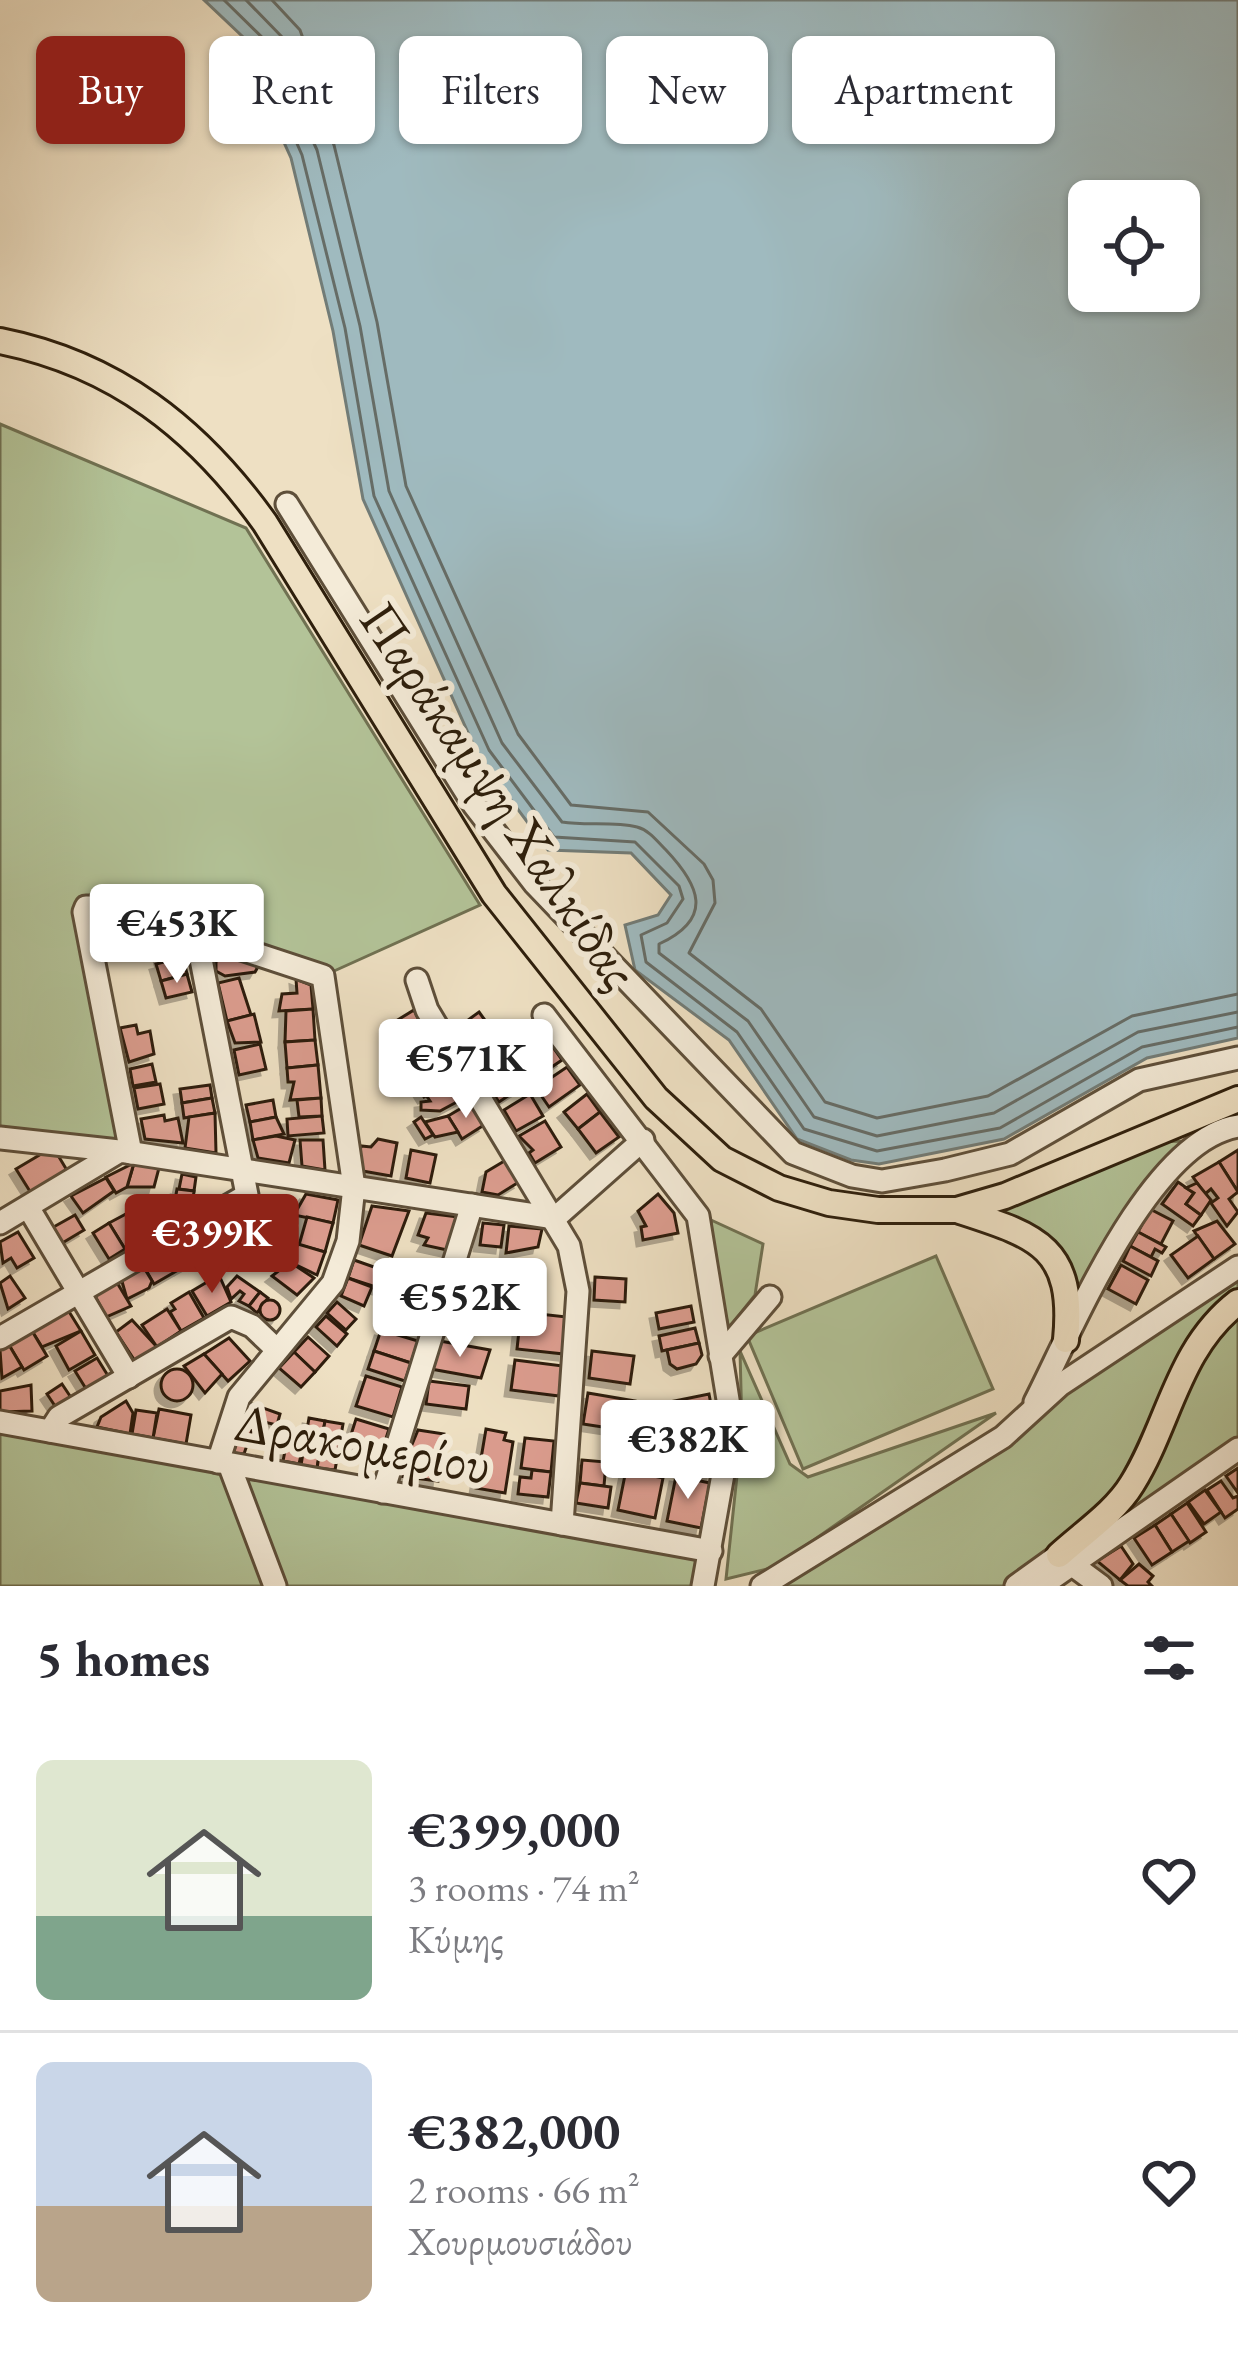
<!DOCTYPE html>
<html lang="en">
<head>
<meta charset="utf-8">
<style>
  body { margin:0; font-family:"EB Garamond",serif; background:#f7f7f7; color:#2b2b33; height:100vh; display:flex; flex-direction:column; font-size:45px; white-space:nowrap }
  * { box-sizing:border-box; margin:0 }
  p { font-size:39px; color:#7c7c81 }
  .icon { flex:none; width:66px; height:66px; fill:none; stroke:currentColor; stroke-width:2; stroke-linecap:round; stroke-linejoin:round }
  .map { position:relative; height:1586px; overflow:hidden }
  .panel { display:flex; flex-direction:column; background:#fff; flex:1 }
  .panel>* { flex:none }
  .guide { position:absolute; left:36px; top:36px; width:1167px; height:108px; display:flex; gap:24px }
  .tools { position:absolute; left:1068px; top:180px; display:grid; gap:24px }
  .tools a { display:grid; place-items:center; width:132px; height:132px; border-radius:18px; background:#fff; box-shadow:0 3px 9px #0004; font-size:60px }
  .price { position:absolute; translate:-50% -102px; padding:0 27px; border-radius:12px; background:#fff; color:#222; font-size:39px; line-height:78px; filter:drop-shadow(0 3px 6px #0008) }
  .price::after { content:''; position:absolute; left:50%; top:72px; width:36px; height:27px; margin-left:-18px; background:inherit; clip-path:polygon(0 0,100% 0,50% 100%) }
  .price.selected { background:#8f2418; color:#fff }
  ul { padding:0; list-style:none }
  li { display:flex; align-items:center; gap:36px; height:300px; padding:0 36px }
  li+li { border-top:3px solid #e1e1e2 }
  li span { display:grid; place-items:center; flex:none; width:336px; height:240px; border-radius:18px; color:#555 }
  li>.icon { margin-inline-start:auto }
  span .icon { width:144px; height:144px; fill:#fffc; stroke-width:1 }
  li b { font-size:51px }
  h2 { display:flex; justify-content:space-between; align-items:center; height:144px; padding:0 36px; font-size:51px }
  .pill { padding:0 42px; border-radius:18px; background:#fff; box-shadow:0 3px 9px #0004; font-size:42px; line-height:108px }
  .pill.selected { background:#8f2418; color:#fff }
  .map>svg:first-child { display:block }
</style>
</head>
<body>
<div class="map">
<svg width="1238" height="1586" viewBox="0 0 1238 1586">
  <defs>
    <filter id="shadow"><feDropShadow dx="-6" dy="6" stdDeviation="0" flood-color="#0004"/></filter>
  </defs>
  <rect width="100%" height="100%" fill="#eee0c3"/>
  <filter id="stains"><feTurbulence type="fractalNoise" baseFrequency=".00167" numOctaves="4"/><feColorMatrix values="0 0 0 0 .2 0 0 0 0 .09 0 0 0 0 .02 0 0 0 .5 -.17"/></filter>
  <radialGradient id="worn" r=".72"><stop offset=".6" stop-color="#630" stop-opacity="0"/><stop offset="1" stop-color="#630" stop-opacity=".3"/></radialGradient>
  <g fill="#b3c398" stroke="#707152" stroke-width="3">
    <polygon points="0,424 246,528 480,905 323,976 199,935 196,914 86,907 131,1153 0,1138"/>
    <polygon points="1197,1141 1084,1304 1060,1267 985,1219 1006,1196 1133,1142"/>
    <polygon points="711,1220 763,1244 755,1295 729,1328 715,1275"/>
    <polygon points="936,1256 993,1389 803,1469 747,1336"/>
    <polygon points="1238,1267 1238,1449 1016,1586 762,1586"/>
    <polygon points="740,1351 790,1464 808,1477 996,1413 775,1567 726,1579 742,1429"/>
    <polygon points="0,1422 711,1551 703,1586 0,1586"/>
  </g>
  <path fill="#9fbabf" stroke="#727c77" stroke-width="3" fill-rule="evenodd" d="M 204,0 L 1238,0 L 1238,1038 L 1147,1058 L 1004,1139 L 879,1164 L 851,1160 L 797,1139 L 729,1040 L 635,970 L 625,925 L 658,915 L 671,895 L 631,853 L 548,850 L 479,757 L 363,499 L 333,331 L 291,158 L 272,116 L 273,88 L 261,54 ZM 1089,201 L 1179,201 L 1179,291 L 1089,291 Z"/>
  <g fill="none" stroke-linecap="round" stroke-linejoin="round">
    <g stroke="#666c66" stroke-width="3">
      <polyline points="224,0 271,46 285,84 284,114 302,155 345,328 374,496 489,750 554,837 635,842 679,886 683,899 667,923 641,935 646,962 737,1032 804,1129 877,1151 1000,1128 1142,1047 1238,1027"/>
      <path d="M 246,0 L 284,39 L 299,80 L 299,111 L 317,150 L 360,326 L 389,491 L 502,743 L 562,822 C 586,826 613,821 637,827 C 649,830 657,841 666,850 C 699,885 715,918 659,944 L 659,953 L 748,1021 L 814,1117 L 877,1136 L 994,1113 L 1138,1032 L 1238,1012"/>
      <polyline points="272,0 300,30 316,75 317,108 334,145 377,322 406,486 518,734 571,805 648,812 704,864 713,880 715,903 689,953 761,1009 825,1102 877,1118 988,1096 1132,1016 1238,994"/>
    </g>
  </g>
  <g fill="#db9c8e" stroke="#2e1f0c" stroke-width="3" filter="url(#shadow)">
    <polygon points="105,918 131,924 134,936 102,945 95,921"/>
    <polygon points="139,925 180,934 183,957 162,963 159,951 145,947"/>
    <polygon points="183,957 187,974 161,981 156,964"/>
    <polygon points="235,957 259,965 255,972 225,976 216,971 216,961"/>
    <polygon points="187,974 192,992 166,998 161,981"/>
    <polygon points="239,978 251,1015 227,1021 218,983"/>
    <polygon points="296,979 311,985 313,1009 279,1011 282,994 297,993"/>
    <polygon points="313,1009 315,1040 285,1042 286,1011"/>
    <polygon points="414,1010 424,1030 393,1049 391,1024"/>
    <polygon points="479,1012 492,1030 466,1049 453,1031"/>
    <polygon points="254,1014 261,1042 235,1043 227,1021"/>
    <polygon points="535,1024 547,1039 524,1056 512,1042"/>
    <polygon points="136,1025 138,1034 150,1031 154,1054 129,1062 120,1028"/>
    <polygon points="424,1030 439,1054 408,1073 393,1049"/>
    <polygon points="498,1036 513,1056 485,1076 471,1056"/>
    <polygon points="315,1040 318,1065 287,1068 285,1042"/>
    <polygon points="550,1043 562,1060 534,1079 522,1062"/>
    <polygon points="260,1044 266,1069 239,1075 234,1050"/>
    <polygon points="445,1062 454,1078 424,1097 414,1081"/>
    <polygon points="152,1064 156,1082 133,1086 130,1069"/>
    <polygon points="318,1065 321,1098 290,1100 294,1082 288,1082 287,1068"/>
    <polygon points="514,1066 526,1084 499,1102 487,1084"/>
    <polygon points="567,1067 580,1085 549,1107 536,1088"/>
    <polygon points="454,1078 466,1097 440,1111 421,1110 421,1102 430,1101 426,1095"/>
    <polygon points="160,1084 164,1104 138,1109 134,1088"/>
    <polygon points="210,1085 212,1098 182,1103 180,1089"/>
    <polygon points="530,1094 543,1116 516,1131 504,1110"/>
    <polygon points="587,1094 600,1112 578,1129 564,1112"/>
    <polygon points="212,1098 215,1113 184,1118 182,1103"/>
    <polygon points="321,1098 322,1116 299,1117 297,1100"/>
    <polygon points="273,1100 276,1117 250,1122 246,1105"/>
    <polygon points="470,1103 484,1125 462,1139 448,1116"/>
    <polygon points="600,1112 619,1137 596,1153 578,1129"/>
    <polygon points="215,1113 216,1153 185,1148 189,1117"/>
    <polygon points="164,1115 165,1121 178,1118 183,1143 145,1139 141,1119"/>
    <polygon points="322,1116 324,1133 288,1136 287,1119"/>
    <polygon points="448,1116 458,1132 435,1137 425,1122"/>
    <polygon points="276,1117 284,1134 253,1140 250,1122"/>
    <polygon points="421,1117 433,1135 425,1139 414,1122"/>
    <polygon points="545,1121 561,1147 535,1163 529,1153 533,1150 519,1136"/>
    <polygon points="276,1136 295,1140 289,1163 258,1158 253,1140"/>
    <polygon points="378,1139 397,1143 391,1176 357,1170 361,1146 371,1147"/>
    <polygon points="300,1140 323,1140 325,1170 302,1166"/>
    <polygon points="53,1147 68,1172 31,1193 16,1169"/>
    <polygon points="411,1150 436,1155 430,1183 406,1178"/>
    <polygon points="1238,1150 1238,1192 1219,1162"/>
    <polygon points="506,1160 519,1182 498,1195 482,1192 486,1172"/>
    <polygon points="1219,1162 1238,1192 1229,1199 1238,1212 1227,1226 1211,1203 1218,1198 1211,1189 1205,1194 1193,1177"/>
    <polygon points="134,1163 159,1168 154,1187 127,1187"/>
    <polygon points="134,1163 127,1187 116,1193 106,1177"/>
    <polygon points="182,1174 196,1177 194,1191 179,1189"/>
    <polygon points="106,1178 114,1191 83,1213 71,1196"/>
    <polygon points="1178,1182 1194,1193 1186,1204 1201,1215 1193,1226 1162,1204"/>
    <polygon points="1197,1183 1211,1200 1201,1215 1186,1204 1194,1193 1186,1188"/>
    <polygon points="177,1189 194,1191 192,1209 174,1206"/>
    <polygon points="306,1194 338,1200 333,1223 294,1215"/>
    <polygon points="658,1194 674,1213 678,1233 643,1240 641,1227 646,1226 638,1211"/>
    <polygon points="255,1197 267,1218 258,1224 245,1203"/>
    <polygon points="141,1204 158,1230 142,1239 126,1214"/>
    <polygon points="372,1206 409,1211 392,1256 359,1245"/>
    <polygon points="1150,1209 1173,1221 1161,1244 1138,1232"/>
    <polygon points="233,1211 245,1232 226,1243 214,1223"/>
    <polygon points="426,1213 458,1217 447,1250 424,1245 428,1238 418,1235"/>
    <polygon points="126,1214 142,1239 125,1249 109,1223"/>
    <polygon points="75,1215 84,1230 59,1245 50,1229"/>
    <polygon points="307,1217 333,1223 325,1252 299,1245"/>
    <polygon points="1217,1221 1235,1244 1214,1259 1194,1231"/>
    <polygon points="109,1223 125,1249 109,1259 93,1233"/>
    <polygon points="214,1223 226,1243 207,1254 195,1233"/>
    <polygon points="483,1223 504,1225 501,1247 480,1245"/>
    <polygon points="509,1226 542,1229 538,1247 506,1253"/>
    <polygon points="18,1232 34,1258 17,1268 11,1258 3,1263 0,1242"/>
    <polygon points="1138,1232 1166,1247 1162,1253 1155,1249 1151,1257 1130,1246"/>
    <polygon points="195,1233 207,1254 180,1269 169,1250"/>
    <polygon points="1198,1236 1214,1259 1188,1278 1171,1255"/>
    <polygon points="298,1244 325,1252 317,1275 290,1262"/>
    <polygon points="1130,1246 1158,1261 1151,1276 1123,1261"/>
    <polygon points="169,1250 180,1269 154,1284 143,1265"/>
    <polygon points="354,1260 388,1272 382,1289 348,1278"/>
    <polygon points="290,1262 314,1278 297,1295 272,1276"/>
    <polygon points="1121,1265 1148,1280 1136,1304 1108,1289"/>
    <polygon points="143,1266 152,1281 149,1288 127,1299 121,1278"/>
    <polygon points="219,1275 231,1302 207,1316 192,1291"/>
    <polygon points="10,1276 25,1298 8,1309 0,1283"/>
    <polygon points="237,1276 260,1292 249,1306 239,1301 244,1294 240,1291 231,1299 227,1287"/>
    <polygon points="402,1277 435,1286 428,1310 395,1300"/>
    <polygon points="595,1277 626,1279 625,1302 594,1300"/>
    <polygon points="348,1278 372,1287 364,1306 341,1296"/>
    <polygon points="116,1281 131,1306 106,1317 94,1294"/>
    <polygon points="189,1292 204,1318 181,1331 170,1312 175,1309 171,1303"/>
    <polygon points="260,1292 268,1298 257,1313 249,1306"/>
    <polygon points="395,1300 428,1310 421,1333 388,1323"/>
    <circle cx="270" cy="1310" r="10"/>
    <polygon points="337,1302 356,1319 346,1330 327,1313"/>
    <polygon points="691,1306 694,1322 659,1329 656,1313"/>
    <polygon points="167,1309 181,1331 157,1347 142,1325"/>
    <polygon points="68,1310 81,1331 42,1347 32,1331"/>
    <polygon points="521,1312 567,1317 564,1354 517,1349"/>
    <polygon points="326,1316 347,1334 337,1346 316,1327"/>
    <polygon points="132,1320 157,1347 135,1361 116,1332"/>
    <polygon points="695,1328 699,1343 662,1351 659,1336"/>
    <polygon points="381,1330 418,1341 411,1363 374,1351"/>
    <polygon points="32,1331 47,1356 24,1370 9,1345"/>
    <polygon points="81,1331 95,1355 69,1370 56,1346"/>
    <polygon points="308,1337 329,1356 315,1372 294,1352"/>
    <polygon points="229,1338 250,1361 228,1381 204,1354"/>
    <polygon points="440,1341 490,1350 481,1378 431,1369"/>
    <polygon points="699,1343 702,1355 696,1364 677,1369 670,1364 667,1350"/>
    <polygon points="9,1345 22,1367 2,1378 0,1350"/>
    <polygon points="374,1351 411,1363 405,1381 368,1369"/>
    <polygon points="592,1351 634,1356 630,1384 589,1378"/>
    <polygon points="294,1352 315,1372 301,1387 279,1368"/>
    <polygon points="204,1354 222,1374 205,1393 184,1366"/>
    <polygon points="97,1358 110,1379 88,1392 75,1371"/>
    <polygon points="515,1360 563,1366 559,1396 511,1390"/>
    <circle cx="177" cy="1385" r="16"/>
    <polygon points="366,1376 402,1387 393,1417 356,1406"/>
    <polygon points="429,1381 469,1386 466,1409 426,1404"/>
    <polygon points="62,1384 72,1399 57,1409 47,1394"/>
    <polygon points="31,1385 32,1411 0,1412 0,1391"/>
    <polygon points="588,1393 635,1401 629,1431 583,1424"/>
    <polygon points="709,1394 712,1410 669,1419 665,1403"/>
    <polygon points="126,1401 133,1413 130,1434 97,1427 101,1417"/>
    <polygon points="249,1403 280,1414 277,1425 246,1418"/>
    <polygon points="159,1409 191,1415 186,1444 153,1438"/>
    <polygon points="136,1410 157,1413 153,1438 132,1434"/>
    <polygon points="309,1418 325,1421 317,1468 301,1465"/>
    <polygon points="356,1419 389,1429 382,1451 349,1441"/>
    <polygon points="325,1421 343,1424 335,1470 317,1468"/>
    <polygon points="244,1422 254,1424 244,1454 233,1453"/>
    <polygon points="273,1425 306,1432 299,1464 283,1461 287,1441 270,1438"/>
    <polygon points="486,1429 506,1433 504,1440 513,1442 505,1493 476,1488"/>
    <polygon points="418,1430 444,1434 438,1481 399,1476"/>
    <polygon points="717,1433 712,1473 661,1464 670,1444"/>
    <polygon points="525,1438 554,1441 551,1472 521,1468"/>
    <polygon points="582,1460 606,1462 604,1486 580,1483"/>
    <polygon points="1238,1468 1238,1493 1226,1476"/>
    <polygon points="532,1470 551,1472 548,1497 518,1494 520,1477 531,1478"/>
    <polygon points="626,1470 663,1478 655,1518 618,1510"/>
    <polygon points="676,1476 710,1483 701,1528 667,1521"/>
    <polygon points="1221,1481 1233,1498 1238,1496 1238,1509 1225,1518 1207,1490"/>
    <polygon points="580,1483 611,1487 608,1508 576,1503"/>
    <polygon points="1205,1490 1221,1512 1204,1524 1188,1502"/>
    <polygon points="1187,1503 1206,1532 1190,1543 1171,1514"/>
    <polygon points="1171,1514 1189,1541 1172,1552 1155,1525"/>
    <polygon points="1155,1525 1172,1552 1152,1565 1134,1538"/>
    <polygon points="1121,1546 1133,1564 1120,1580 1097,1561"/>
    <polygon points="1139,1564 1153,1576 1148,1582 1152,1586 1128,1586 1120,1580"/>
  </g>
  <g fill="none" stroke-linecap="round" stroke-linejoin="round">
    <g stroke="#5e4f3a" stroke-width="27">
      <g id="minor">
        <polyline points="287,504 474,805 535,884 793,1153 852,1176 882,1181 945,1170 1010,1154 1139,1080 1238,1058"/>
        <polyline points="199,935 323,976 354,1187 348,1241 333,1283 239,1397 218,1462"/>
        <polyline points="417,980 427,1010 569,1246 578,1291 562,1524"/>
        <polyline points="544,1015 698,1216 732,1424 703,1586"/>
        <polyline points="0,1138 119,1151"/>
        <polyline points="28,1207 129,1377"/>
        <polyline points="0,1223 120,1151 555,1218 643,1140"/>
        <polyline points="0,1338 247,1195 191,908 86,907 84,912 131,1153"/>
        <polyline points="720,1356 770,1297"/>
        <path d="M 1035,1402 C 1073,1328 1149,1140 1238,1126"/>
        <polyline points="0,1422 711,1551"/>
        <polyline points="50,1431 59,1417 231,1317 252,1326 275,1348"/>
        <polyline points="229,1464 275,1586"/>
        <polyline points="383,1492 472,1205"/>
        <polyline points="762,1586 1003,1437 1060,1385 1238,1267"/>
        <polyline points="1016,1586 1059,1555 1101,1586"/>
        <polyline points="1041,1586 1238,1449"/>
      </g>
    </g>
    <g stroke="#2e1f0c" stroke-width="30">
      <g id="major">
        <path d="M 0,341 C 115,364 197,428 265,523 L 494,894 L 656,1098 L 722,1159 L 779,1188 L 829,1203 L 878,1210 L 957,1210 L 1005,1196 L 1238,1099"/>
        <path d="M 960,1211 C 1037,1236 1075,1247 1066,1340"/>
        <path d="M 1059,1555 C 1083,1533 1115,1512 1132,1484 C 1170,1423 1177,1349 1238,1302"/>
      </g>
    </g>
    <use href="#minor" stroke="#f4ebd8" stroke-width="21"/>
    <use href="#major" stroke="#eee0c3" stroke-width="24"/>
  </g>
  <g text-anchor="middle" stroke-width="12" stroke-linejoin="round" paint-order="stroke">
    <g font-size="54" fill="#2e1f0c" stroke="#f4ebd8">
      <text transform="translate(500 795) rotate(56)" y="19">Παράκαμψη Χαλκίδας</text>
      <text transform="translate(363 1443) rotate(10)" y="19">Δρακομερίου</text>
    </g>
  </g>
  <rect width="100%" height="100%" filter="url(#stains)"/>
  <rect width="100%" height="100%" fill="url(#worn)"/>
</svg>
<div class="tools">
<a><svg class="icon" aria-label="locate" viewBox="0 0 24 24"><circle cx="12" cy="12" r="6"/><path d="M12 2v4M12 18v4M2 12h4M18 12h4"/></svg></a>
</div>
<b class="price" style="left:177px;top:986px">€453K</b>
<b class="price" style="left:466px;top:1121px">€571K</b>
<b class="price selected" style="left:212px;top:1296px">€399K</b>
<b class="price" style="left:460px;top:1360px">€552K</b>
<b class="price" style="left:688px;top:1502px">€382K</b>
<div class="guide">
<a class="pill selected">Buy</a>
<a class="pill">Rent</a>
<a class="pill">Filters</a>
<a class="pill">New</a>
<a class="pill">Apartment</a>
</div>
</div>
<section class="panel">
<h2>5 homes<svg class="icon" aria-label="filters" viewBox="0 0 24 24"><path d="M4 7h16M4 17h16"/><circle cx="9" cy="7" r="2"/><circle cx="15" cy="17" r="2"/></svg></h2>
<ul>
<li><span style="background:linear-gradient(#dfe7d0 65%,#7fa58c 0)"><svg class="icon" aria-label="home" viewBox="0 0 24 24"><path d="M3 11l9-7 9 7M6 9v11h12V9"/></svg></span><div><b>€399,000</b><p>3 rooms · 74 m²</p><p>Κύμης</p></div><svg class="icon" aria-label="heart" viewBox="0 0 24 24"><path d="M12 20l-8-8c-3-5 5-10 8-4 3-6 11-1 8 4z"/></svg></li>
<li><span style="background:linear-gradient(#c9d6e8 60%,#b9a48a 0)"><svg class="icon" aria-label="home" viewBox="0 0 24 24"><path d="M3 11l9-7 9 7M6 9v11h12V9"/></svg></span><div><b>€382,000</b><p>2 rooms · 66 m²</p><p>Χουρμουσιάδου</p></div><svg class="icon" aria-label="heart" viewBox="0 0 24 24"><path d="M12 20l-8-8c-3-5 5-10 8-4 3-6 11-1 8 4z"/></svg></li>
</ul>
</section>
</body>
</html>
